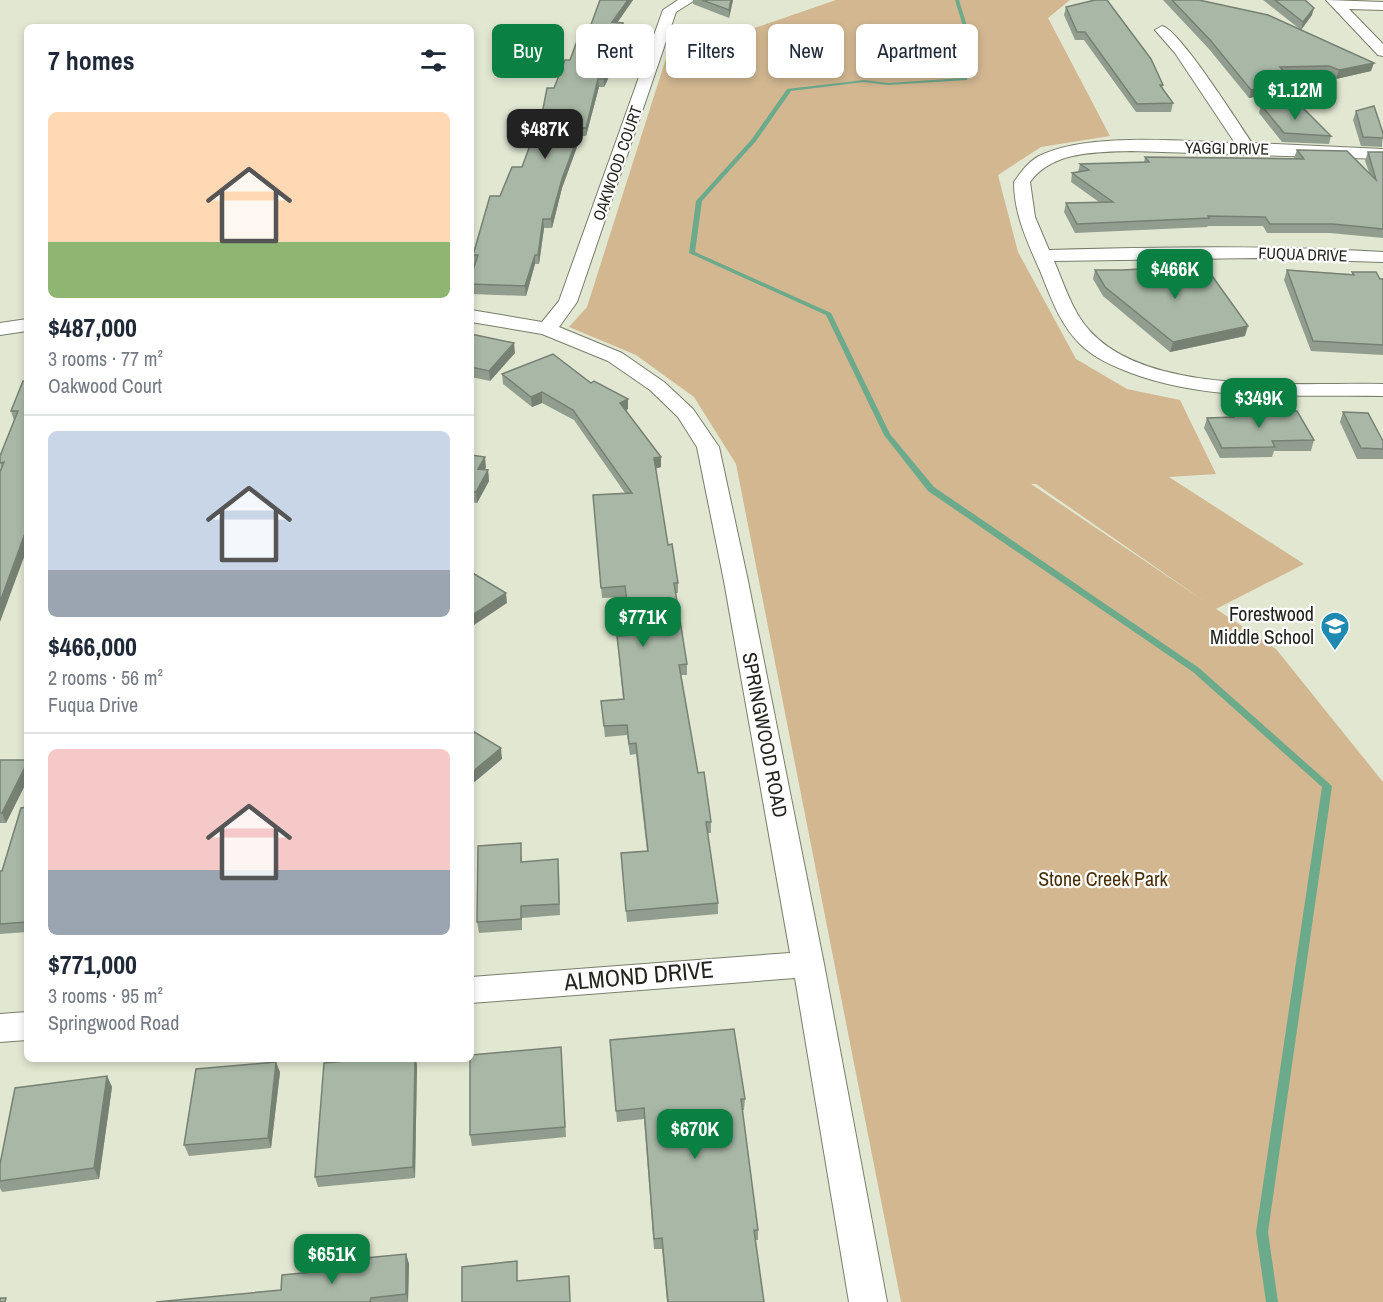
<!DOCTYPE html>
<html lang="en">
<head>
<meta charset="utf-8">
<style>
  body { margin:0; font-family:"Archivo Narrow",sans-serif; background:#f2f2f3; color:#1f2937; height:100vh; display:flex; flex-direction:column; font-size:22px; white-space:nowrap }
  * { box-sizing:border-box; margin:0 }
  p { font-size:20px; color:#747a83 }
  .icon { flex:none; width:33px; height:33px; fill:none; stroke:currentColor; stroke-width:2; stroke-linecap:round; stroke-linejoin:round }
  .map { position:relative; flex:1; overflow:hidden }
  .details { position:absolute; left:24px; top:24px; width:450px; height:1038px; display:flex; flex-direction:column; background:#fff; border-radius:9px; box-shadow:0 3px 9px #0003 }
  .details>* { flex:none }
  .guide { position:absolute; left:492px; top:24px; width:570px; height:54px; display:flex; gap:12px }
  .price { position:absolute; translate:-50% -51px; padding:0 14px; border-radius:12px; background:#0b8043; color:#fff; font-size:20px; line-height:39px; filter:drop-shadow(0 2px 3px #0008) }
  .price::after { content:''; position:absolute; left:50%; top:36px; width:18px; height:14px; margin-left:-9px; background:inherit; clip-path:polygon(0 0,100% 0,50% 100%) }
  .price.selected { background:#222; color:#fff }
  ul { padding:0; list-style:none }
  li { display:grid; align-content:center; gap:12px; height:318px; padding:0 24px }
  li+li { border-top:2px solid #e0e1e3 }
  li span { display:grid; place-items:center; height:186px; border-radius:9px; color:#555 }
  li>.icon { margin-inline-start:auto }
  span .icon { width:108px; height:108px; fill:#fffc; stroke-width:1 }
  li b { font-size:26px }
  h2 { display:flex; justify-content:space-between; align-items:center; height:72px; padding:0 24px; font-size:26px }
  .pill { padding:0 21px; border-radius:9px; background:#fff; box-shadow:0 3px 9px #0003; font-size:21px; line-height:54px }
  .pill.selected { background:#0b8043; color:#fff }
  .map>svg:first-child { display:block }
</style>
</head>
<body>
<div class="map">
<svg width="1383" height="1302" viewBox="0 0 1383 1302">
  <rect width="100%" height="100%" fill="#e1e7d1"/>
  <path fill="#d2b791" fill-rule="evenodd" d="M 836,0 L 1070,0 L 1048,18 L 1110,136 L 1041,147 L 998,175 L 1018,252 L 1076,359 L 1127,389 L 1180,400 L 1216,474 L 1169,477 L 1304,564 L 1216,609 L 1276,649 L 1383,782 L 1383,1302 L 901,1302 L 736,464 L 694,397 L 636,355 L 569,327 L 587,307 L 674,33 L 734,35 ZM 1031,484 L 1036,484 L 1207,603 Z"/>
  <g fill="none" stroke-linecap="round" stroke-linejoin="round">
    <polygon fill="#6caa8c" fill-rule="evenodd" points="955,0 959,0 970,36 967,80 888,85 864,82 791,91 756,141 702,201 695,252 831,313 890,434 934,487 1199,668 1332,786 1268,1232 1278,1302 1266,1302 1256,1232 1322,787 1193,672 928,491 884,435 826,315 689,253 696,201 752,139 787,89 864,80 888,83 963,78 966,36"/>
    <g stroke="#797e6b" stroke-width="2">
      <g id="street">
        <polygon points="678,0 695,0 676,12 577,302 559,327 622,353 664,382 693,409 719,447 748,581 824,964 887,1302 849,1302 795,978 471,1003 471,977 790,953 724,581 697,447 678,417 650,390 608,361 542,334 471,322 471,310 542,322 559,301 663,10"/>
        <polygon points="1326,0 1383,2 1383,10 1349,9 1383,44 1383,56 1378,55"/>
        <path d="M 1162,26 C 1180,30 1238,123 1252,143 L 1383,149 L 1383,159 L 1131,151 C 1097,152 1052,151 1030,182 L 1035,217 L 1049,250 C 1160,247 1271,245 1383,252 L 1383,262 L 1256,258 L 1054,261 C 1064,284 1072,311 1089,330 C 1148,397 1301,382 1383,384 L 1383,396 C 1298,394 1212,403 1131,373 C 1113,366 1094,358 1080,344 C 1060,324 1051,298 1041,273 C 1028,243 1014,215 1014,182 C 1021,172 1028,162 1039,156 C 1087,132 1182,141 1235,143 L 1175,53 L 1155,30 Z"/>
        <polygon points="27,319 27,331 0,335 0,323"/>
        <polygon points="27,1012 27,1040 0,1042 0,1014"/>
      </g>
    </g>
    <use href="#street" fill="#fff" fill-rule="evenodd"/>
  </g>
  <g fill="#919e8f">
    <polygon points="600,0 633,0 617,23 623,23 624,31 608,79 604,87 599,87 586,136 581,136 562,188 552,228 544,228 539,264 535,264 526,296 471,294 471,276 475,265 474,265 473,255 500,196 522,167 537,140 554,88 570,60 585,41"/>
    <polygon points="693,0 733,0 729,18 693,4"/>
    <polygon points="1163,0 1172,0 1371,71 1336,79 1327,74 1287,75 1292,81 1290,89 1249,98 1209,49"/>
    <polygon points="1263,0 1305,0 1312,15 1301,30"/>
    <polygon points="1066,7 1163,85 1162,89 1173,103 1171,112 1136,112 1084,40 1075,40 1064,15"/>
    <polygon points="1261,105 1331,136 1329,144 1282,142 1259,113"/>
    <polygon points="1356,111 1383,133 1382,147 1361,146 1353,120"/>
    <polygon points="1297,150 1369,172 1365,161 1368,152 1383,152 1383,238 1330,233 1267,233 1263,226 1208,226 1207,227 1075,233 1064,212 1066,203 1099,202 1071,182 1072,173 1078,172 1080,164 1144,162 1145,157 1294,158"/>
    <polygon points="1095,270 1245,336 1170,352 1103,296 1093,279"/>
    <polygon points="1287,270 1352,274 1352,272 1383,279 1383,355 1311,351 1284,280"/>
    <polygon points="471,334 515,353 490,381 471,377"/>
    <polygon points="502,374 628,409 626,410 661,467 656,468 668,545 678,583 678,593 676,593 687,664 687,675 681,675 698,773 711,822 711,833 707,833 718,903 718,914 627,922 621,853 647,851 636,754 630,755 627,735 605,737 601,701 623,699 617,636 630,635 626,597 602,598 594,506 625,493 574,420 542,403 532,407 503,384"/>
    <polygon points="23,381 7,605 0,456 14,421 11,411"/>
    <polygon points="1231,411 1314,440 1311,451 1274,451 1272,457 1220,458 1204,428 1207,418 1229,418"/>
    <polygon points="1343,412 1383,441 1383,459 1357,459 1340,422"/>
    <polygon points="471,455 486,467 485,470 488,470 489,481 477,503 471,502"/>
    <polygon points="0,760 27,760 27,781 6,823 0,823"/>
    <polygon points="27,807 27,932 0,934 0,871 2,871"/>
    <polygon points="522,855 522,862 559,870 560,915 522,918 522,930 479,933 477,922"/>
    <polygon points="610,1040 745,1099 744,1110 742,1110 758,1230 758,1240 755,1240 764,1302 667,1302 662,1249 654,1249 644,1119 617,1122"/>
    <polygon points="561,1047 566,1137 472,1146 470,1135"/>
    <polygon points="417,1065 415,1178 318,1187 315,1177"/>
    <polygon points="280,1072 271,1148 189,1156 184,1145"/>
    <polygon points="107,1076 112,1087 99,1179 2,1192 0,1188 0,1164"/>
    <polygon points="406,1254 409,1264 408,1302 156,1302 281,1290 365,1267"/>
  </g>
  <g fill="#768174">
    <polygon points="628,0 633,0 612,30 612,22"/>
    <polygon points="731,0 733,0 729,18 729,10"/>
    <polygon points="1314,8 1312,15 1301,30 1303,22"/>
    <polygon points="623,23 624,31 608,79 604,87 604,79"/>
    <polygon points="1374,63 1371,71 1336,79 1339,70"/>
    <polygon points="598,79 599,87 586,136 586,128"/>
    <polygon points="1292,81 1290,89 1249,98 1251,90"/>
    <polygon points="581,128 581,136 562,188 552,228 551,219 562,179"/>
    <polygon points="543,219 544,228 539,264 538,255"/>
    <polygon points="535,255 535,264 526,296 525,286"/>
    <polygon points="1248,326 1245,336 1170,352 1173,342"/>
    <polygon points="514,343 515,353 490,381 489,371"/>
    <polygon points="542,392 542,403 532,407 531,397"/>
    <polygon points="628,399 628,409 621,413 620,403"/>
    <polygon points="485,457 486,467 479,479 478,469"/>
    <polygon points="661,457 661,467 654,469 654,458"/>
    <polygon points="488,470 489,481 477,503 476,492"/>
    <polygon points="27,528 27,549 0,622 0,602"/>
    <polygon points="506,593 507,603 471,627 471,616"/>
    <polygon points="501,748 502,759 471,785 471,773"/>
    <polygon points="27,763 27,781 6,823 2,813"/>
    <polygon points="415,1059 416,1059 417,1065 415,1178 413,1167"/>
    <polygon points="276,1062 280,1072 271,1148 268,1138"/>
    <polygon points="107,1076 112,1087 99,1179 94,1168"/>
    <polygon points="406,1254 409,1264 408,1302 406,1294"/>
  </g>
  <g fill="#a9b8a6" stroke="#768174" stroke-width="1.5">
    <polygon points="600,0 628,0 612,22 623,23 608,71 604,79 598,79 586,128 581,128 562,179 551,219 543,219 538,255 535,255 525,286 471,284 471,276 478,255 473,255 490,196 500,196 512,167 522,167 532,140 537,140 547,88 554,88 565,60 570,60 577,41 585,41"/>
    <polygon points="702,0 731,0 729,10"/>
    <polygon points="1095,0 1107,0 1151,59 1163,85 1160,85 1173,103 1137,104 1085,32 1077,32 1066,7"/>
    <polygon points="1172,0 1199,0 1268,15 1374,63 1339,70 1329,66 1280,67 1292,81 1251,90 1211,41"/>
    <polygon points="1275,0 1305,0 1314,8 1303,22"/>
    <polygon points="1261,105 1303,108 1331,136 1284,133"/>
    <polygon points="1374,106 1383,133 1383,138 1363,137 1356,111"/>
    <polygon points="1297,150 1347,151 1376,180 1368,152 1383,152 1383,229 1333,224 1270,224 1265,217 1208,216 1209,218 1077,224 1066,203 1113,202 1072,173 1089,170 1080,164 1149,162 1145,157 1304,159"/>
    <polygon points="1205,266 1248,326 1173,342 1105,287 1095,270 1121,270"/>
    <polygon points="1287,270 1354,275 1352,272 1376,272 1380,279 1383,279 1383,345 1313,341"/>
    <polygon points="471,334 514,343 489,371 471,367"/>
    <polygon points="553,354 591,383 594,381 628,399 620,403 661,457 654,458 668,545 672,544 678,583 674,583 687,664 679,665 698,773 704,772 711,822 706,822 718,903 626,911 621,853 648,851 636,743 629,744 627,725 604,726 601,701 624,699 617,636 631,635 625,586 601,588 593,495 632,493 573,410 542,392 531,397 502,374"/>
    <polygon points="23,381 27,381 27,528 0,602 0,472 4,462 0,463 0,456 18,411 11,411"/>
    <polygon points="1231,411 1297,411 1314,440 1272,441 1275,447 1222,448 1207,418 1234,417"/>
    <polygon points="1343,412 1368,413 1383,441 1383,449 1361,448"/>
    <polygon points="471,455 485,457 478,469 488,470 476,492 471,492"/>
    <polygon points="471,572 506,593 471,616"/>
    <polygon points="471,730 501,748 471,773"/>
    <polygon points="0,760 27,760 27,763 2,813 0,813"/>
    <polygon points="27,807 27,922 0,924 0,871 2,871 21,808"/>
    <polygon points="521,843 521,862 558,859 559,904 521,906 521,919 477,922 478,846"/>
    <polygon points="734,1029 745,1099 741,1099 758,1230 754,1230 764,1302 668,1302 662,1238 654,1239 644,1108 616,1111 610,1040"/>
    <polygon points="561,1047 565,1127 470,1135 470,1059 471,1059 471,1055"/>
    <polygon points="368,1059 415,1059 413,1167 315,1177 324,1063"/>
    <polygon points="276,1062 268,1138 184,1145 196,1069"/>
    <polygon points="107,1076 94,1168 0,1181 0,1164 15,1088"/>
    <polygon points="406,1254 406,1294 371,1298 370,1302 156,1302 281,1290 282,1275 365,1267 365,1258"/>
    <polygon points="517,1261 517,1281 569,1276 570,1302 462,1302 462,1267"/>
    <polygon points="0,1298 6,1298 5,1302 0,1302"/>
  </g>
  <defs>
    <g id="school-pin" transform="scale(1.5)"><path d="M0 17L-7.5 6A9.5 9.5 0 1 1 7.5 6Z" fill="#1e8ab1" stroke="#fff"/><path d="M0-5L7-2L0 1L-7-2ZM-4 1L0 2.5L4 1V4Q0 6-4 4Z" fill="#fff"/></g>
  </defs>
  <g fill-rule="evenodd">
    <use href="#school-pin" x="1335" y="626"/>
  </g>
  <g text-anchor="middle" stroke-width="4.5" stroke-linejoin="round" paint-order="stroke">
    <g font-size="16" fill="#23251d" stroke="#fff">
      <text transform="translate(1227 148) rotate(1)" y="6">YAGGI DRIVE</text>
      <text transform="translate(617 163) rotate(-71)" y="6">OAKWOOD COURT</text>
      <text transform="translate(1303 254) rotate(2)" y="6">FUQUA DRIVE</text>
    </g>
    <g font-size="20" fill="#23251d" stroke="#fff" text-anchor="end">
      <text x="1314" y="621">Forestwood<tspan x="1314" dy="23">Middle School</tspan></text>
    </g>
    <g font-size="20" fill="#23251d" stroke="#fff">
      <text transform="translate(765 735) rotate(79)" y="7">SPRINGWOOD ROAD</text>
    </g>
    <g font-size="20" fill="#472f05" stroke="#fff">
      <text x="1103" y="886">Stone Creek Park</text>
    </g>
    <g font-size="24" fill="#23251d" stroke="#fff">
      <text transform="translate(639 976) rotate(-5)" y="8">ALMOND DRIVE</text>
    </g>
  </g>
</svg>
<b class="price" style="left:1295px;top:121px">$1.12M</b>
<b class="price selected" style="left:545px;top:160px">$487K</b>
<b class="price" style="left:1175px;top:300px">$466K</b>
<b class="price" style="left:1259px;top:429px">$349K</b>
<b class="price" style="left:643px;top:648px">$771K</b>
<b class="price" style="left:695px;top:1160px">$670K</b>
<b class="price" style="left:332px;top:1285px">$651K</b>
<div class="guide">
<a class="pill selected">Buy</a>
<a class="pill">Rent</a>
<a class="pill">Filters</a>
<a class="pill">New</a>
<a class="pill">Apartment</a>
</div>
<section class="details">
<h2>7 homes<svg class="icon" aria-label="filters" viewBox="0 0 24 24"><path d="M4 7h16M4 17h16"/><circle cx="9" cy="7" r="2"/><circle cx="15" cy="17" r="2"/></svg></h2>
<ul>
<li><span style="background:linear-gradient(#ffd9b3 70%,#8fb573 0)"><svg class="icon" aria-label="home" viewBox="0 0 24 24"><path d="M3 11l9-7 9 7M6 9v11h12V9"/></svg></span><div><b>$487,000</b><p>3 rooms · 77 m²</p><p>Oakwood Court</p></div></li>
<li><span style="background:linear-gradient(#c9d6e8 75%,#9aa5b1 0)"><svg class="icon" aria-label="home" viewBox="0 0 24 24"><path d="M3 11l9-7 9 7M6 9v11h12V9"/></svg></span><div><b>$466,000</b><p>2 rooms · 56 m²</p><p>Fuqua Drive</p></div></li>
<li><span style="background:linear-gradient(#f6c9c9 65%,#9aa5b1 0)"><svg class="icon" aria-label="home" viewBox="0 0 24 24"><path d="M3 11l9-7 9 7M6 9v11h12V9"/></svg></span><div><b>$771,000</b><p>3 rooms · 95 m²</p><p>Springwood Road</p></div></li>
</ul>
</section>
</div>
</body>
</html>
